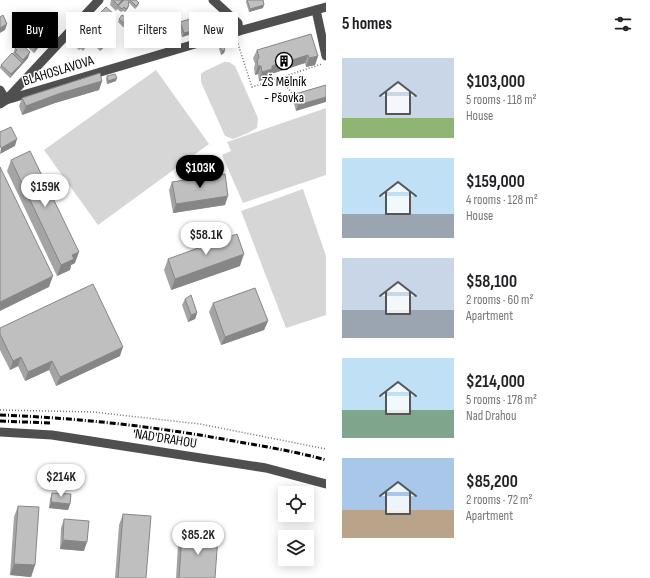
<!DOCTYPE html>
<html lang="en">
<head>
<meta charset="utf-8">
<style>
  body { margin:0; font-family:"Sofia Sans Condensed",sans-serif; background:#f2f2f2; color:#202124; height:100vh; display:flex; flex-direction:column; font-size:15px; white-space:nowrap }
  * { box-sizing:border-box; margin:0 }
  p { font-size:13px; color:#757577 }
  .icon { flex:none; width:22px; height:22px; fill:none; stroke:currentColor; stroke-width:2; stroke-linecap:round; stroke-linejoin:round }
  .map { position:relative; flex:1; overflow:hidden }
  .details { display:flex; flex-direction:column; background:#fff; width:324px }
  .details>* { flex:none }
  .guide { position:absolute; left:12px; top:12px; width:254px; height:36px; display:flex; gap:8px }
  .buttons { position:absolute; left:278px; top:486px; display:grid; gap:8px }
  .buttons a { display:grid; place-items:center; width:36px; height:36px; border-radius:0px; background:#fff; box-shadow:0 2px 10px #0003; font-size:20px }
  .price { position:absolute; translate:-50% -34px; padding:0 9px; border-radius:14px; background:#fff; color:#222; font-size:13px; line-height:26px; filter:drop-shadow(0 1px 2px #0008) }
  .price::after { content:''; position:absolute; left:50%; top:24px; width:12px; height:9px; margin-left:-6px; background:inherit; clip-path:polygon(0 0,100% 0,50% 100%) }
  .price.on { background:#000; color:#fff }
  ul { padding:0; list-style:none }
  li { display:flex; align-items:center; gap:12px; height:100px; padding:0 16px }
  li span { display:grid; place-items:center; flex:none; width:112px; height:80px; border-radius:0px; color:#555 }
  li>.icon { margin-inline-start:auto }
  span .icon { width:48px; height:48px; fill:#fffc; stroke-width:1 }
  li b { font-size:17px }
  h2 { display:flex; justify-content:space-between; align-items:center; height:48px; padding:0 16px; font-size:17px }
  .chip { padding:0 14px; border-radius:0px; background:#fff; box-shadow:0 2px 10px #0003; font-size:14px; line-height:36px }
  .chip.on { background:#000; color:#fff }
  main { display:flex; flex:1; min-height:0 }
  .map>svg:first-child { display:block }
</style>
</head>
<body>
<main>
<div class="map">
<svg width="326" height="578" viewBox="0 0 326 578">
  <rect width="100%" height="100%" fill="#fff"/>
  <g fill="#d6d6d6">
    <polygon points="224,62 229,62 235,66 258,118 257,128 248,133 233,139 225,136 201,82 201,74 203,72"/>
    <polygon points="156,70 209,144 98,225 44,150"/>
    <polygon points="326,108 326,175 243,203 222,155 231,151 227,142"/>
    <polygon points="303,189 326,256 326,315 286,328 241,211"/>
  </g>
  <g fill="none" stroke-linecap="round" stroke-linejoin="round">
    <g stroke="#717171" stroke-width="1.5" stroke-dasharray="1 2" stroke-linecap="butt">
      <polyline points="237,41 252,87 322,64"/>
      <polyline points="280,78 295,97"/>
      <polyline points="0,410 93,412 200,424 326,449"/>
    </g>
    <g stroke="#4f4f4f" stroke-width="9">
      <polyline points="213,0 238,23 239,31"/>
      <polyline points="316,10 326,56"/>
      <polyline points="0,90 6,100 239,31 326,7"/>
      <polyline points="0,104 6,100 99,0"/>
      <polyline points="0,432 52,435 266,468 326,484"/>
    </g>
    <g stroke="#000" stroke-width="3" stroke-dasharray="6 2 1 2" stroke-linecap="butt">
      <path d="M 0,415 C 80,418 160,427 239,442 C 268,447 297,452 326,460"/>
      <polyline points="0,421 50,423"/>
      <polyline points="134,431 199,441"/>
    </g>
  </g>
  <g fill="#a4a4a4">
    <polygon points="111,0 136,0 139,3 138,6 135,9 129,3 128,4 129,5 128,8 125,12 123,11 121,12 117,9 116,11 110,5"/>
    <polygon points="247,0 263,0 263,8 249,12 246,2"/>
    <polygon points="113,17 104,27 110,37 106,41 111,46 105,48 105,46 100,51 96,47 97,44 102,38 97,34 87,44 86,47 83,51 81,49 79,50 73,44 74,41 79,35 80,32 92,21"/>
    <polygon points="125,17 131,20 130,23 123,27 118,22 119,19"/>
    <polygon points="152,18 163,40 155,43 150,24"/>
    <polygon points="180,22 195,33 182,37 179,25"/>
    <polygon points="28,23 40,25 45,23 55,25 54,28 38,44 39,45 38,48 34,53 23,43 25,40 29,35 27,34 28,31 26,29"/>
    <polygon points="220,46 225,50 224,53 221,55 219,49"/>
    <polygon points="15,48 28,58 10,78 0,68 0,67 1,65 13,54"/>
    <polygon points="257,50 318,56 315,65 306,67 305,63 271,74 269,78 259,81 258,74 255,75 254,68 255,64 253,58"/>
    <polygon points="107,76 116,81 107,84 106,79"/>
    <polygon points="102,81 99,90 55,103 22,115 19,106 22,98"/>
    <polygon points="326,85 296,111 293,100 295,94"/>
    <polygon points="11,160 75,263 71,265 70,270 57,276 7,171"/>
    <polygon points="172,182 225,205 173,213 169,190"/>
    <polygon points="168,259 240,266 171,290 164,270"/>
    <polygon points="185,299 197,313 195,319 188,322 182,305"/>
    <polygon points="213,303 268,321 264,330 221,345 209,312"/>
    <polygon points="0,328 120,356 56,386 49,370 25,381 18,366 10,370 0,350"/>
    <polygon points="52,493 70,504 68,510 49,508 50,499"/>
    <polygon points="18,506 35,565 31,577 10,575 14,517"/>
    <polygon points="123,514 146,578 115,578 119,525"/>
    <polygon points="64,519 84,551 60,549 61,528"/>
    <polygon points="182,534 215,578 176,578 178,545"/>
  </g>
  <g fill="#868686">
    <polygon points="122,0 126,0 118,6 117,9 116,11 118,5"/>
    <polygon points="129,5 128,8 125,12 126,9"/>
    <polygon points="264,5 263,8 249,12 250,9"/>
    <polygon points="114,14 113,17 102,29 103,26"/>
    <polygon points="131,20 130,23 123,27 125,24"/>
    <polygon points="7,24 5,30 0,33 0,28"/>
    <polygon points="55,25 54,28 45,38 46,35"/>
    <polygon points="99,28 97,34 87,45 89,39"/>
    <polygon points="196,30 195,33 182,37 184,33"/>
    <polygon points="47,32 45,38 36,47 38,41"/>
    <polygon points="111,34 110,37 105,42 106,39"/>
    <polygon points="165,34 163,40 155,43 157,37"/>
    <polygon points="106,43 105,46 100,51 101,48"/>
    <polygon points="113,43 111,46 105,48 106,44"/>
    <polygon points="39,45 38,48 34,53 35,49"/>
    <polygon points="225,50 224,53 221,55 222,51"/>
    <polygon points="30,52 28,58 10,78 11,74 22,63 23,60"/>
    <polygon points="308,55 305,63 271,74 269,78 259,81 262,72 272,66"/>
    <polygon points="318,56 315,65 306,67 309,58"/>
    <polygon points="258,66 261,66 258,74 255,75"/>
    <polygon points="117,78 116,81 107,84 108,81"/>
    <polygon points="102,81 99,90 55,103 22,115 26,106 58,94"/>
    <polygon points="326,97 326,102 296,111 298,105"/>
    <polygon points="17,139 15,146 0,154 1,148"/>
    <polygon points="228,196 225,205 173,213 176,204"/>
    <polygon points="79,252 75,263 71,265 70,270 57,276 61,265 72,255"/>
    <polygon points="244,254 240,266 171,290 175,279"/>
    <polygon points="53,276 49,287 0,311 0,302"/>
    <polygon points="197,313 195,319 188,322 191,315"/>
    <polygon points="268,321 264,330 221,345 225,337"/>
    <polygon points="123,347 120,356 56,386 60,377"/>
    <polygon points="21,357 18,366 10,370 13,361"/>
    <polygon points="52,361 49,370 25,381 28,372"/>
    <polygon points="51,502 70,504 68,510 49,508"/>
    <polygon points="63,540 87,542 84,551 60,549"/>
    <polygon points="14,564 35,565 31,577 10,575"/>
  </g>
  <g fill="#bfbfbf" stroke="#868686">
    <polygon points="113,0 122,0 118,5"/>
    <polygon points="124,0 128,0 129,2 128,4 129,5 126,9 124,7 122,9 118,6"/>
    <polygon points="130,0 136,0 139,3 136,6"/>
    <polygon points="247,0 263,0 264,5 250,9"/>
    <polygon points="106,7 114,14 103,26 111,34 106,39 104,37 106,42 112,40 113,43 106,44 106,43 101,48 97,44 104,36 98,31 99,28 92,21"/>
    <polygon points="3,15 7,24 0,28 0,17"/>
    <polygon points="122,15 125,17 127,16 131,20 125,24 119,19"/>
    <polygon points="160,16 165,34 157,37 152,18"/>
    <polygon points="33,18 47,32 38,41 30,33 32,30 29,28 31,26 28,23"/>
    <polygon points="193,18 196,30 184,33 180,22"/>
    <polygon points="49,19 55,25 46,35 47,32 40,25 43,22 45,23"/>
    <polygon points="91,20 99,28 89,39 88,37 86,39 80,32"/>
    <polygon points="311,34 318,56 309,58 308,55 272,66 272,69 262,72 261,66 258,66 257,60 259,58 257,50"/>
    <polygon points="79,35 87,44 84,48 82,46 81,47 74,41"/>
    <polygon points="29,36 39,45 35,49 25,40"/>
    <polygon points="20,43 30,52 23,60 15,52 17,50 15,48"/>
    <polygon points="223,45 225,50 222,51 220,46"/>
    <polygon points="12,53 22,63 11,74 1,65"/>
    <polygon points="100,73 102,81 58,94 26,106 22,98"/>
    <polygon points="115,74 117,78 108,81 107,76"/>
    <polygon points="326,85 326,97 298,105 295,94"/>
    <polygon points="11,127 17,139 1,148 0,145 0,132"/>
    <polygon points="30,151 79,252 72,255 74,259 61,265 11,160"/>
    <polygon points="0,167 53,276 0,302"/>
    <polygon points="225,174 228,196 176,204 172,182"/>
    <polygon points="237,234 244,254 175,279 168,259"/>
    <polygon points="93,284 123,347 60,377 52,361 28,372 21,357 13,361 0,334 0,328"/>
    <polygon points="255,288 268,321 225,337 213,303"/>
    <polygon points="191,295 197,313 191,315 185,299"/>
    <polygon points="52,493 71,494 70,504 51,502"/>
    <polygon points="18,506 39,507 35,565 14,564"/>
    <polygon points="123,514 151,516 146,578 118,578"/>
    <polygon points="64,519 89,521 87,542 63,540"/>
    <polygon points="182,534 218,536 215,578 179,578"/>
  </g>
  <defs>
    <g id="building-ring" transform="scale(0.9)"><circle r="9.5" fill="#fff" stroke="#000" stroke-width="1.5"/><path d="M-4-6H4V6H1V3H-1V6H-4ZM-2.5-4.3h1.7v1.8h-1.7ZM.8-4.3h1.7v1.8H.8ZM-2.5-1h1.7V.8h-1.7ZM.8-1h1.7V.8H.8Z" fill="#000"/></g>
  </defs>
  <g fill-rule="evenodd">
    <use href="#building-ring" x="284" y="61"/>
  </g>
  <g text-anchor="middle" stroke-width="3" stroke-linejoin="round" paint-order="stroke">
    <g font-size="14" fill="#000" stroke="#fff">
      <text transform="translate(58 70) rotate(-17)" y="5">BLAHOSLAVOVA</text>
      <text transform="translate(166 438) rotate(9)" y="5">NAD DRAHOU</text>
    </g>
    <g font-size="14" fill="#000" stroke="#fff">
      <text x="284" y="86">ZŠ Mělník<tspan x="284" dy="16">- Pšovka</tspan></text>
    </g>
  </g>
</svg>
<div class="buttons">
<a><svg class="icon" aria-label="locate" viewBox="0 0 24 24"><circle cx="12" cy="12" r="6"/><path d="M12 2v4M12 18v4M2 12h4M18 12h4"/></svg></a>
<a><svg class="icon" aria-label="layers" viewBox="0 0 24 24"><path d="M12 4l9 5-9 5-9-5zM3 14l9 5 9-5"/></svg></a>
</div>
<b class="price on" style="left:200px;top:189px">$103K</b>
<b class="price" style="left:45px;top:208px">$159K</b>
<b class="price" style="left:206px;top:256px">$58.1K</b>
<b class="price" style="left:61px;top:498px">$214K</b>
<b class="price" style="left:198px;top:556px">$85.2K</b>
<div class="guide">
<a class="chip on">Buy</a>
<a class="chip">Rent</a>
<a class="chip">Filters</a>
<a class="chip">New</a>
</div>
</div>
<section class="details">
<h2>5 homes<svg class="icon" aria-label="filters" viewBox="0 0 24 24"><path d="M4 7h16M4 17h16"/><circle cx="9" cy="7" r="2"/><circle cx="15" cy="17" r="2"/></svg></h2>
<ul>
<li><span style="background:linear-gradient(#c9d6e8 75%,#8fb573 0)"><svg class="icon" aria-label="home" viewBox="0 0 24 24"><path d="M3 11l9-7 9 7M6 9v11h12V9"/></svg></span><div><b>$103,000</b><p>5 rooms · 118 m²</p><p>House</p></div></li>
<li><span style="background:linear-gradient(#bfe0f5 70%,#9aa5b1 0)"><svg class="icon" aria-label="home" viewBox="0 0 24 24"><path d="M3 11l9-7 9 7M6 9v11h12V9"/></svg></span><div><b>$159,000</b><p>4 rooms · 128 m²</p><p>House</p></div></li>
<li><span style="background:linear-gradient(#c9d6e8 65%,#9aa5b1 0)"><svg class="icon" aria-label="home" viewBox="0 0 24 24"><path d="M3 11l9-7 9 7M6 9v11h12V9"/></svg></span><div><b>$58,100</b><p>2 rooms · 60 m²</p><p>Apartment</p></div></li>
<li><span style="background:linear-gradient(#bfe0f5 65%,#7fa58c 0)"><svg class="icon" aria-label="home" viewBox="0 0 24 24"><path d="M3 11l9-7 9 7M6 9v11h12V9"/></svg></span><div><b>$214,000</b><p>5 rooms · 178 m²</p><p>Nad Drahou</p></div></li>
<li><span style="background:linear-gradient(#a9c7e8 65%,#b9a48a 0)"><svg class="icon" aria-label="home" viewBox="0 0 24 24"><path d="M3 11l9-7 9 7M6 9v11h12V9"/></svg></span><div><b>$85,200</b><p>2 rooms · 72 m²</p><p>Apartment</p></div></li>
</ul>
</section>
</main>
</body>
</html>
